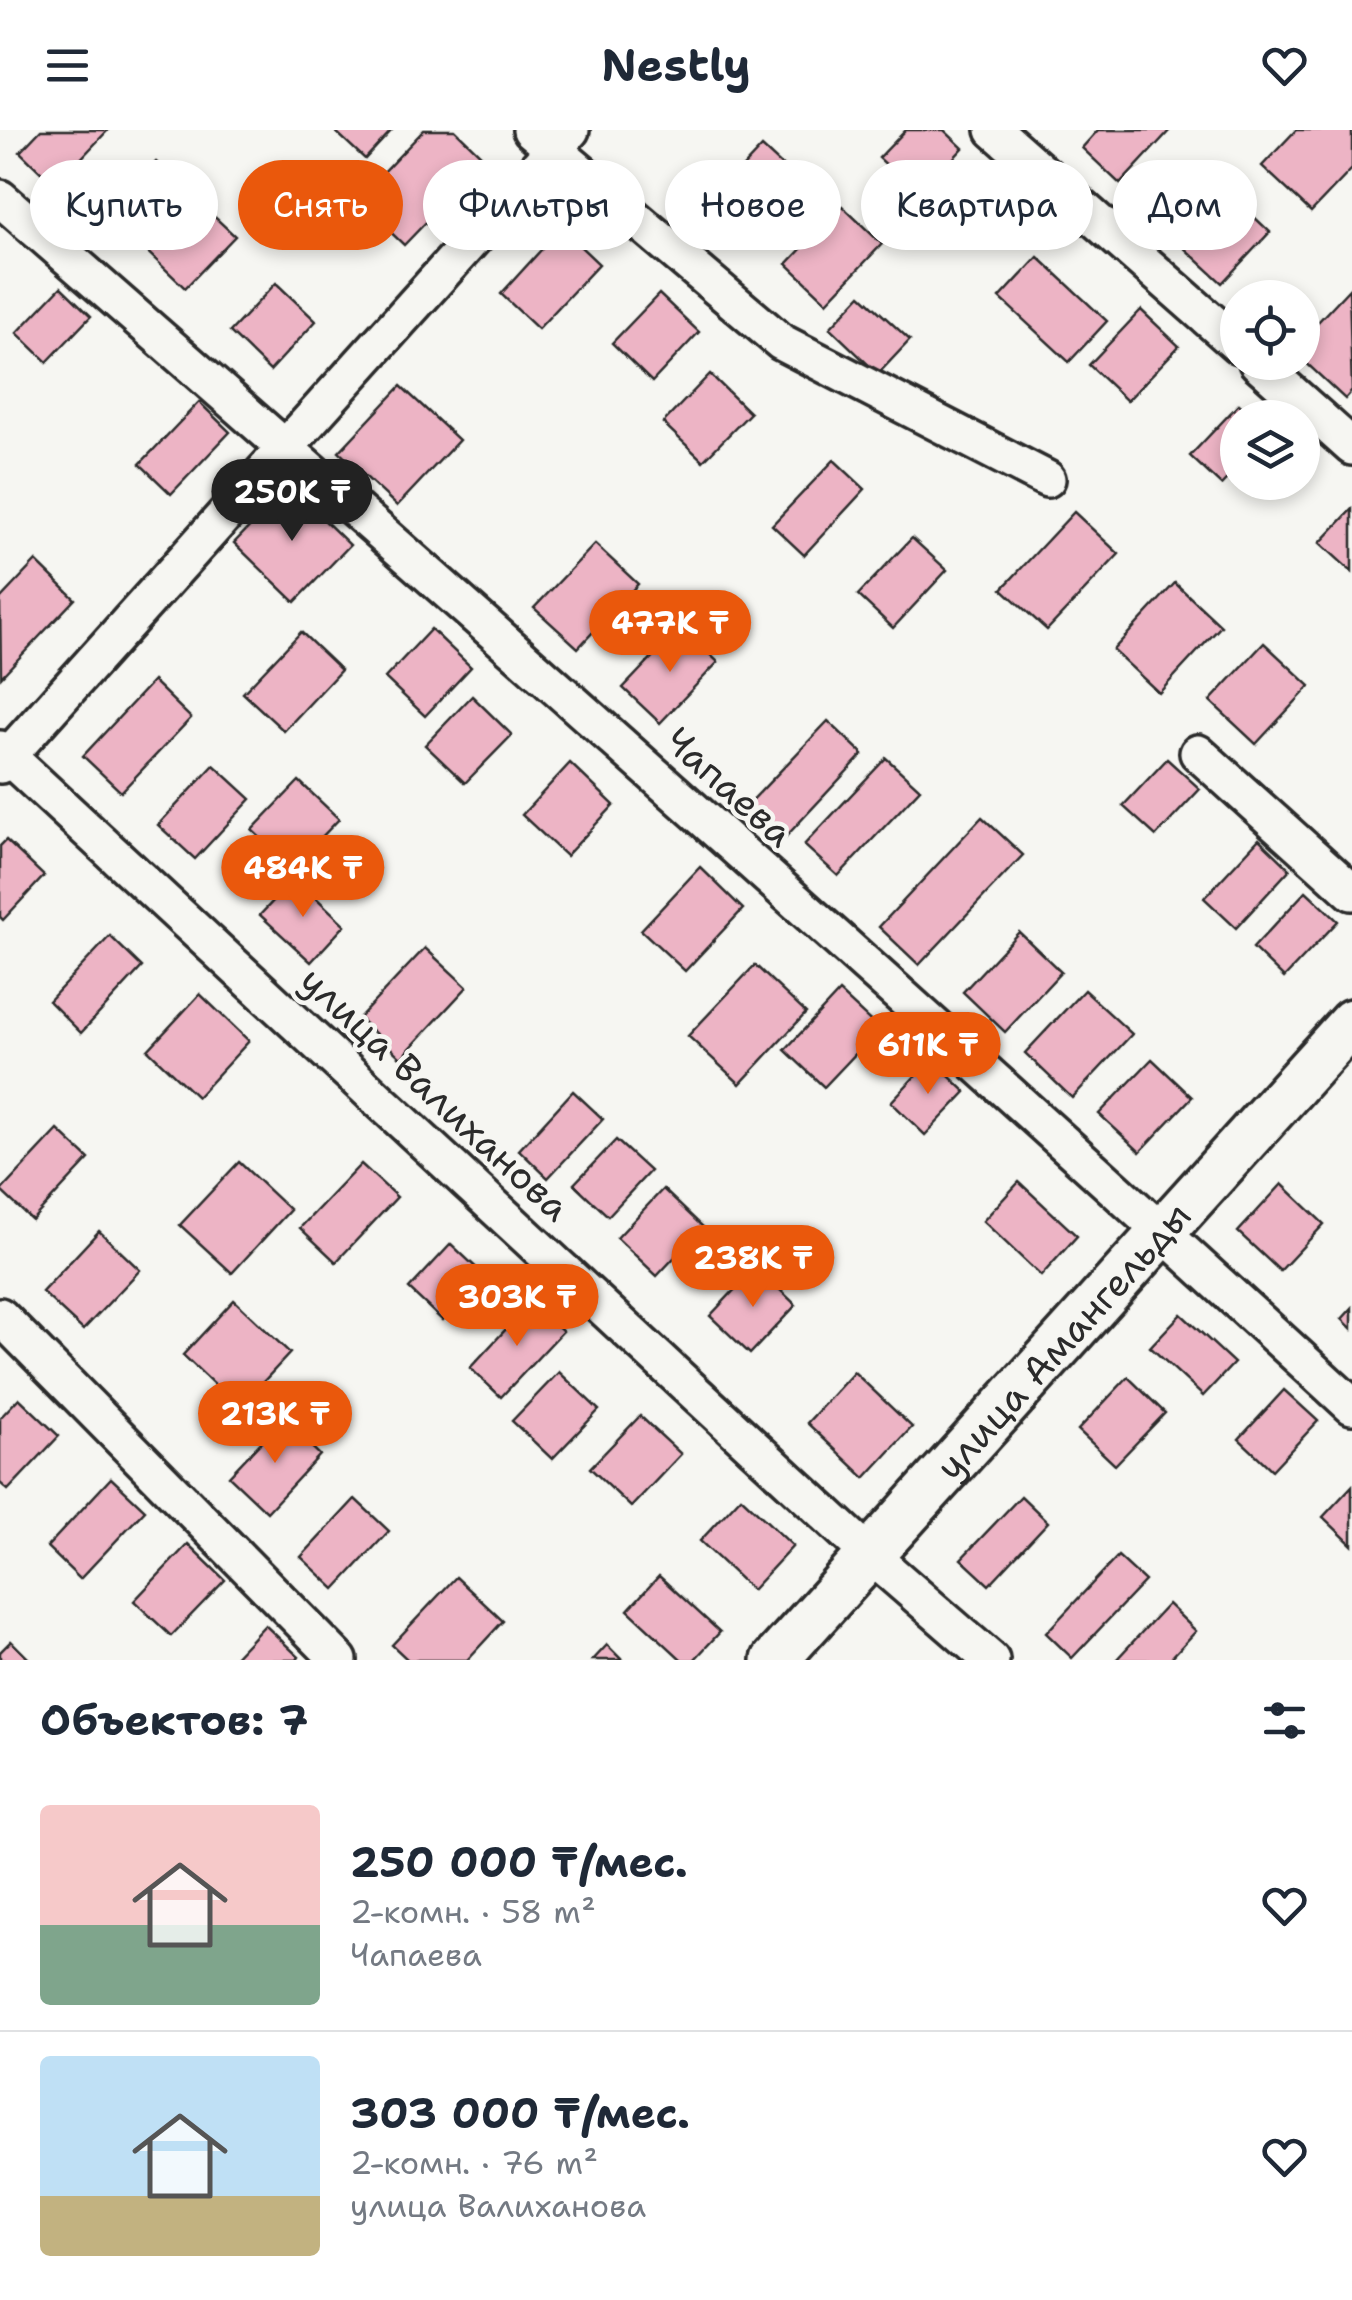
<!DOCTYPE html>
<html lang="ru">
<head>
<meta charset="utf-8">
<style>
  body { margin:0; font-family:"Shantell Sans",sans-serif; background:#f2f2f3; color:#1f2937; height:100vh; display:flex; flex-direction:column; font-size:38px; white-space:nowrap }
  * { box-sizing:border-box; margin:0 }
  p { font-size:32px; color:#747a83 }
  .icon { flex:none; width:55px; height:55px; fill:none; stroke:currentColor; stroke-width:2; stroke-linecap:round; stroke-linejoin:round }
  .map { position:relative; height:1530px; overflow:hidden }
  .sheet { display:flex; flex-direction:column; background:#fff; flex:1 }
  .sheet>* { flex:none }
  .guide { position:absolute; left:30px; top:30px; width:1292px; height:90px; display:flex; gap:20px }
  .controls { position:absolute; left:1220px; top:150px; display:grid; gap:20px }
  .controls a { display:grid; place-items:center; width:100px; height:100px; border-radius:50%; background:#fff; box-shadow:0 5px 15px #0003; font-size:50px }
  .price { position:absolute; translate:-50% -85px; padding:0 22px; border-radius:35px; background:#ea580c; color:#fff; font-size:32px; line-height:65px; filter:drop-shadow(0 2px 5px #0008) }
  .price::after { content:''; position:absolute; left:50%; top:60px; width:30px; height:22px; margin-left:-15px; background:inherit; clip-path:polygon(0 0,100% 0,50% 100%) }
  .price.on { background:#222; color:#fff }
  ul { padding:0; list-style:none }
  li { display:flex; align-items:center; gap:30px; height:250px; padding:0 40px }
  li+li { border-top:2px solid #e0e1e3 }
  li span { display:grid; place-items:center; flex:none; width:280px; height:200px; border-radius:10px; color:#555 }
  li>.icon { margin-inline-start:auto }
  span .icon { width:120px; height:120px; fill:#fffc; stroke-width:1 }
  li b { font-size:42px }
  h2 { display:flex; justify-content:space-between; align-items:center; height:120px; padding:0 40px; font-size:42px }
  .tag { padding:0 35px; border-radius:45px; background:#fff; box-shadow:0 5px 15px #0003; font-size:35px; line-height:90px }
  .tag.on { background:#ea580c; color:#fff }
  header { display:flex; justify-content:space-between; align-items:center; height:130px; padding:0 40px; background:#fff; font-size:45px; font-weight:700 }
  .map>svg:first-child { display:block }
</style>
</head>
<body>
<header><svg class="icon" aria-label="menu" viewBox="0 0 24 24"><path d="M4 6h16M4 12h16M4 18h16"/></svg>Nestly<svg class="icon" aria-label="heart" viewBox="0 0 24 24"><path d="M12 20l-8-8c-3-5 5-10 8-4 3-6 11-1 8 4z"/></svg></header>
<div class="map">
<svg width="1352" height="1530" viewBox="0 0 1352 1530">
  <rect width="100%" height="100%" fill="#f6f6f2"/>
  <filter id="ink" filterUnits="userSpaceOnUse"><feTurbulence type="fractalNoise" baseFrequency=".01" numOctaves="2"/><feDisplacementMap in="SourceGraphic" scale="20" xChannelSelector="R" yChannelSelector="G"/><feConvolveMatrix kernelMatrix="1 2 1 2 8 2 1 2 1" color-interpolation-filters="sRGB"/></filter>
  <g filter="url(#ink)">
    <g fill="#edb4c5" stroke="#2b2b2b" stroke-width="2.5">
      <polygon points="41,0 108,0 55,56 20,22"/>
      <polygon points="334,0 392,0 365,29"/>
      <polygon points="424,0 455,0 486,30 404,115 357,70"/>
      <polygon points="906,0 944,0 963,18 919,65 879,28"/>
      <polygon points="1098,0 1170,0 1120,54 1082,18"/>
      <polygon points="1296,0 1352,0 1352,39 1311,82 1262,36"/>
      <polygon points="762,17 802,54 753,105 714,68"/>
      <polygon points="156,32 235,106 185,158 107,83"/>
      <polygon points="1231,65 1270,102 1222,153 1182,116"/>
      <polygon points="842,76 882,114 827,172 787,134"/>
      <polygon points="561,98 599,134 538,199 501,164"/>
      <polygon points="1038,127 1107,191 1069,232 1000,168"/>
      <polygon points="276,153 316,191 270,241 230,202"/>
      <polygon points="61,157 91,186 47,232 17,203"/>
      <polygon points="1349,159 1352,261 1345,269 1302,229 1302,209"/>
      <polygon points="659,164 699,202 652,252 612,213"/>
      <polygon points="861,165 910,210 878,244 830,198"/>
      <polygon points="1141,180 1179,216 1127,271 1089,235"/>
      <polygon points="710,244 750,283 703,331 663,293"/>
      <polygon points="401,256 459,310 397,376 339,322"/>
      <polygon points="199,272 230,302 171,364 140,334"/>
      <polygon points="1239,274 1254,288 1238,288 1238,337 1221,355 1190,326"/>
      <polygon points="834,330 865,359 804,425 772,395"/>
      <polygon points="289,356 350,415 295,472 234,413"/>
      <polygon points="1352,379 1352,442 1320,413"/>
      <polygon points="1074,382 1119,424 1047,500 1002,459"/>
      <polygon points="912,408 947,440 893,498 858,465"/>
      <polygon points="595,414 638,454 578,518 534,478"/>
      <polygon points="36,431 75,469 1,547 0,469"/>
      <polygon points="1175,453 1221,496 1159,563 1113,520"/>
      <polygon points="681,497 718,532 660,593 623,558"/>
      <polygon points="431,499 471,537 425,586 385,548"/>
      <polygon points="301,502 341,540 284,601 243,563"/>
      <polygon points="1264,513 1310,556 1256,614 1210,571"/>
      <polygon points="153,551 191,588 121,662 83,626"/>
      <polygon points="472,566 512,605 465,653 425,615"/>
      <polygon points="828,591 863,624 779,714 743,680"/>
      <polygon points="886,628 920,659 838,746 804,715"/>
      <polygon points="1167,629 1200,659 1156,706 1123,676"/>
      <polygon points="570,633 614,675 566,726 522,685"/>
      <polygon points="214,635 251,669 195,729 158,695"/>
      <polygon points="299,651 339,689 292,738 252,700"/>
      <polygon points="982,687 1023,725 919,835 879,797"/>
      <polygon points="1259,709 1290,739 1236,798 1204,768"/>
      <polygon points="6,710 44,746 3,790 0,787 0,716"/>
      <polygon points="700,737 743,779 685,841 641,800"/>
      <polygon points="295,748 345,795 311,832 260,785"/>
      <polygon points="1306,761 1338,791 1284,848 1253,818"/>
      <polygon points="1019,802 1061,842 1005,902 963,862"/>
      <polygon points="110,806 142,837 81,903 49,871"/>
      <polygon points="425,818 467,857 401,928 359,888"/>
      <polygon points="755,835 806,883 740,954 688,906"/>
      <polygon points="1084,860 1132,904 1072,968 1025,923"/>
      <polygon points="839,862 879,899 824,957 785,920"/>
      <polygon points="200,864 249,911 197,967 148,920"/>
      <polygon points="931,929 966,962 925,1005 891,972"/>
      <polygon points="1152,929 1192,967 1140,1022 1099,984"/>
      <polygon points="573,961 603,989 548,1048 519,1020"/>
      <polygon points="58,1000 89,1029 32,1090 1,1061"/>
      <polygon points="616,1010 650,1041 608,1086 574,1054"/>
      <polygon points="239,1032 290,1080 232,1143 180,1095"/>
      <polygon points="361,1034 397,1067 336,1132 300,1098"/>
      <polygon points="1019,1052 1077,1106 1041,1146 983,1091"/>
      <polygon points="1282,1054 1324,1094 1280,1141 1238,1102"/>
      <polygon points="663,1059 703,1097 657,1146 617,1108"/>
      <polygon points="99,1101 140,1140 83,1200 42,1162"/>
      <polygon points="451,1114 484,1145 442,1190 409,1159"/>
      <polygon points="756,1137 796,1175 750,1224 710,1186"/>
      <polygon points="234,1170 290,1223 239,1278 183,1225"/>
      <polygon points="532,1171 563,1201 501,1267 470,1238"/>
      <polygon points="1352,1178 1352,1199 1342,1189"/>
      <polygon points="1181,1184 1234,1233 1203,1266 1150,1217"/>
      <polygon points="559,1242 599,1280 552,1329 512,1291"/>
      <polygon points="854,1242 912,1297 865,1348 807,1293"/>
      <polygon points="1128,1247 1165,1283 1115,1335 1078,1300"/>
      <polygon points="1284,1260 1318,1291 1272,1340 1239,1309"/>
      <polygon points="19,1268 59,1306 8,1360 0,1353 0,1288"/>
      <polygon points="640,1286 681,1324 631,1377 590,1338"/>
      <polygon points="283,1289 320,1325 267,1382 229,1346"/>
      <polygon points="111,1348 145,1380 80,1449 47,1417"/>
      <polygon points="1352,1356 1352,1415 1323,1387"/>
      <polygon points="1021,1366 1048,1392 989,1455 961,1429"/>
      <polygon points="741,1367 793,1416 752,1460 700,1411"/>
      <polygon points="355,1369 389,1401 335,1459 301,1427"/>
      <polygon points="188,1414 225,1450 171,1506 134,1471"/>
      <polygon points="1118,1426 1145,1451 1072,1528 1046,1503"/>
      <polygon points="659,1446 720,1502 694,1530 682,1530 628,1480"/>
      <polygon points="456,1447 503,1491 467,1530 408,1530 392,1515"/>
      <polygon points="1168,1474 1196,1501 1169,1530 1116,1530"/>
      <polygon points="265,1495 299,1527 297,1530 232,1530"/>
      <polygon points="11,1511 30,1530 0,1530 0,1522"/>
      <polygon points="607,1515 622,1530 593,1530"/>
    </g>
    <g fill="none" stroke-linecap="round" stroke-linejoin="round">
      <g stroke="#2b2b2b" stroke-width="42">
        <g id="minor">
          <polyline points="531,0 781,212 1047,349"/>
          <polyline points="994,0 1238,215"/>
          <path d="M 0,68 C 455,465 907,867 1352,1276"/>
          <polyline points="1257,232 1352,317"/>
          <polyline points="0,619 870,1425 991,1530"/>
          <polyline points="1198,623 1352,762"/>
          <polyline points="0,635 571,0"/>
          <polyline points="0,1186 339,1530"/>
        </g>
      </g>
      <g stroke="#2b2b2b" stroke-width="52">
        <g id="tertiary">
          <path id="s1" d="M 775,1530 L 1352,892"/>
        </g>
      </g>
      <use href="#minor" stroke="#f6f6f2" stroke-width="35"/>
      <use href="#tertiary" stroke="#f6f6f2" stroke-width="45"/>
    </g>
  </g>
  <g text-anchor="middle" stroke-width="9" stroke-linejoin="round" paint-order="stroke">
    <g font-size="38" fill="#2b2b2b" stroke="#f6f6f2">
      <text transform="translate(729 657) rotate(42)" y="13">Чапаева</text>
      <text transform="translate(435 964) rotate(43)" y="13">улица Валиханова</text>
      <text dy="13" stroke="none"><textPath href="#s1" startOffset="430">улица Амангельды</textPath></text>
    </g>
  </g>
</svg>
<div class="controls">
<a><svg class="icon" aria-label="locate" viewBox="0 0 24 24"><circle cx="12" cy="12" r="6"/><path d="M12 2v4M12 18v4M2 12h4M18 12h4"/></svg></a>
<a><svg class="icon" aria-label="layers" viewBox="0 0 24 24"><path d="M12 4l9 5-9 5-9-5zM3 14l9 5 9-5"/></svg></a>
</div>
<b class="price on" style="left:292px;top:414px">250K ₸</b>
<b class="price" style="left:670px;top:545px">477K ₸</b>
<b class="price" style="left:303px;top:790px">484K ₸</b>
<b class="price" style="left:928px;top:967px">611K ₸</b>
<b class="price" style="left:753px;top:1180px">238K ₸</b>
<b class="price" style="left:517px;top:1219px">303K ₸</b>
<b class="price" style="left:275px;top:1336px">213K ₸</b>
<div class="guide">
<a class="tag">Купить</a>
<a class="tag on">Снять</a>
<a class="tag">Фильтры</a>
<a class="tag">Новое</a>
<a class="tag">Квартира</a>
<a class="tag">Дом</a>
</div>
</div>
<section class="sheet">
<h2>Объектов: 7<svg class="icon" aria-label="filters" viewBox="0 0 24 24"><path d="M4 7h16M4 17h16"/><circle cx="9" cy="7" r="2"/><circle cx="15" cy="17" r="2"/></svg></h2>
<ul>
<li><span style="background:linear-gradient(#f6c9c9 60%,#7fa58c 0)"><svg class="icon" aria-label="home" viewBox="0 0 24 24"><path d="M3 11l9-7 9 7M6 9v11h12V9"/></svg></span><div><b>250 000 ₸/мес.</b><p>2-комн. · 58 m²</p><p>Чапаева</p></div><svg class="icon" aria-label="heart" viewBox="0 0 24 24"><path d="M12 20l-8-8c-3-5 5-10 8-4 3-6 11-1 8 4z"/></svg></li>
<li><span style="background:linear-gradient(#bfe0f5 70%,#c2b280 0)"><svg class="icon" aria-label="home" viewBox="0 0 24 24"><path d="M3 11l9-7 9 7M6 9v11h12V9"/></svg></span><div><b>303 000 ₸/мес.</b><p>2-комн. · 76 m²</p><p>улица Валиханова</p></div><svg class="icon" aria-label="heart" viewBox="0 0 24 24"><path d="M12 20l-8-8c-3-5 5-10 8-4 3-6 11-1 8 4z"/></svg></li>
</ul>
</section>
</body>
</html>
